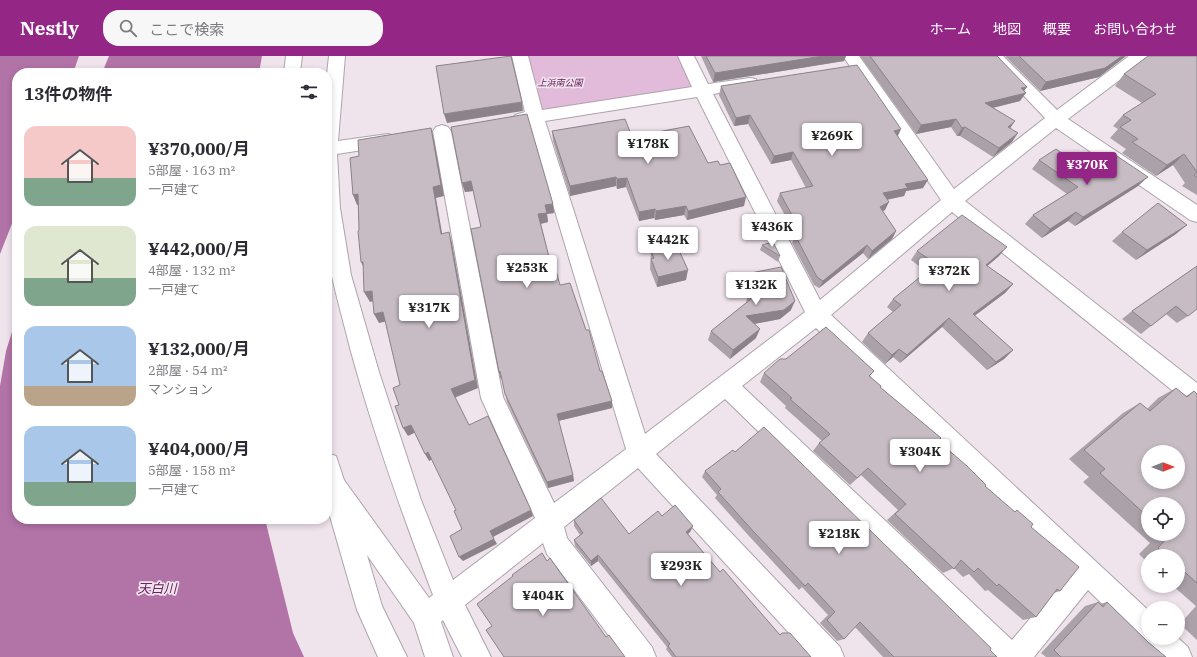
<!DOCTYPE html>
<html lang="ja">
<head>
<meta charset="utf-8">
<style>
  body { margin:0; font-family:"IBM Plex Serif","Noto Sans JP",serif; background:#f7f7f7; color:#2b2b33; height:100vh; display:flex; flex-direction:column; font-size:15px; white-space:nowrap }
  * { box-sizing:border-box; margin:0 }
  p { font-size:13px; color:#7c7c81 }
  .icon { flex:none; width:22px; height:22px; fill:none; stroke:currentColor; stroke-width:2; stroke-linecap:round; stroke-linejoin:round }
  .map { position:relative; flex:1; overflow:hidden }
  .side { position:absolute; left:12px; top:12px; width:320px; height:456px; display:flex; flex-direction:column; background:#fff; border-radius:16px; box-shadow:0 2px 6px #0003 }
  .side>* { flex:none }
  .needle { width:26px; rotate:90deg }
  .tools { position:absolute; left:1141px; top:389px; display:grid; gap:8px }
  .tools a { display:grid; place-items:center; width:44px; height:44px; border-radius:50%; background:#fff; box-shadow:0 2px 6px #0003; font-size:20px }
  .price { position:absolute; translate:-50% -34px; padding:0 9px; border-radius:4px; background:#fff; color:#222; font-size:13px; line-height:26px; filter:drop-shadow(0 1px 2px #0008) }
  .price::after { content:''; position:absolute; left:50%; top:24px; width:12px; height:9px; margin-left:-6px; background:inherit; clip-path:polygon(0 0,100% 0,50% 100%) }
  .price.active { background:#942686; color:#fff }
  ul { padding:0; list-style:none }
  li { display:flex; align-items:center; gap:12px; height:100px; padding:0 12px }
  li span { display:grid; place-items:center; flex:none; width:112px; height:80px; border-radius:12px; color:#555 }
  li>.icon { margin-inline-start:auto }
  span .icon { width:48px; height:48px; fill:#fffc; stroke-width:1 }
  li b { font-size:17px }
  h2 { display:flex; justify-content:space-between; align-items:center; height:48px; padding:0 12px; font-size:17px }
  header { display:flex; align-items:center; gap:24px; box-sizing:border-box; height:56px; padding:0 20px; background:#942686; color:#fff }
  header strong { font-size:19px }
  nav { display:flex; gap:22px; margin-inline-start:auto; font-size:14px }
  .search { width:280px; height:36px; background:#f7f7f7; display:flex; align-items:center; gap:10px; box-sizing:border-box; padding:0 14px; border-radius:16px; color:#7c7c81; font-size:15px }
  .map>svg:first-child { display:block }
</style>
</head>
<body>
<header>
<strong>Nestly</strong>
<div class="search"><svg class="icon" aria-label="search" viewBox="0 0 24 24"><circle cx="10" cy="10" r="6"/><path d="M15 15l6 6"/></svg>ここで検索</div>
<nav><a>ホーム</a><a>地図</a><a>概要</a><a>お問い合わせ</a></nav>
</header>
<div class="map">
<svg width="1197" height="601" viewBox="0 0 1197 601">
  <rect width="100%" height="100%" fill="#efe3ec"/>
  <polygon fill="#e2bada" points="524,0 682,0 698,34 539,58"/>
  <g fill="#b273a7">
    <polygon points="0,0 79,0 73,17 17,17 17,155 0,198"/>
    <polygon points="109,0 262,0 259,17 102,17"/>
    <polygon points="17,260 17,463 265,463 293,577 304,601 0,601 0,330 6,295"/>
  </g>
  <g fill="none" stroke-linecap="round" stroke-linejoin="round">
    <g stroke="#aea3ac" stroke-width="2">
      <g id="minor">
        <polygon points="286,0 302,0 300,17 284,17"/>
        <path d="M 329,0 L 345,0 L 338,85 L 388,78 L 394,80 L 397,84 L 394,88 L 388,90 L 337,98 L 340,152 L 351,219 L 379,316 L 421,444 L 453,524 L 535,462 L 481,342 L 433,75 L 436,71 L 442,69 L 448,71 L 451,75 L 503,341 L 554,447 L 626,393 L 529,68 L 521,69 L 515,67 L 512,63 L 515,59 L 525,56 L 512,0 L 528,0 L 542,54 L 692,31 L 678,0 L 694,0 L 708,28 L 750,22 L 756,23 L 758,27 L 756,31 L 713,38 L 820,244 L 941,144 L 843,0 L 859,0 L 954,133 L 1045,62 L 986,0 L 1003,0 L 1057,54 L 1129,0 L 1148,0 L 1146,4 L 1068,63 L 1197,149 L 1197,166 L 1190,164 L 1056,72 L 965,145 L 1197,327 L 1197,351 L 1189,348 L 952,156 L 831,259 L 1148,554 L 1148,582 L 1178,582 L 1188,591 L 1192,601 L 1157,601 L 1147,592 L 1145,585 L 1138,583 L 1088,534 L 1034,601 L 989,601 L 725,343 L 656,398 L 840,591 L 844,601 L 811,601 L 638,412 L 564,471 L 567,482 L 652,591 L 656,601 L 625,601 L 547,498 L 543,487 L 465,549 L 491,601 L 462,601 L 443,564 L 441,566 L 453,601 L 425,601 L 414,567 L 367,499 L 382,550 L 407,601 L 378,601 L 357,554 L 327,450 L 327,397 L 336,400 L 344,424 L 429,542 L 433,539 C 402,458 373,376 350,292 C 342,259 332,227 327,194 L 327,18 ZM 697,41 L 805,256 L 645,378 L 545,65 ZM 816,272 L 1069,516 L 1012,584 L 742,330 Z"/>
      </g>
    </g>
    <use href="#minor" fill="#fff" fill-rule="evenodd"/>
  </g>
  <g fill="#aba1a9" fill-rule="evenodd">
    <polygon points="701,0 846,0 844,5 713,26"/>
    <polygon points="860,0 997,0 1024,35 1020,45 993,52 1010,73 1012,86 993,101 960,80 957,80 951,71 916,78"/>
    <polygon points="1005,0 1126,0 1099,21 1040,35"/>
    <polygon points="1197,0 1197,139 1182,130 1185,127 1173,109 1156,120 1122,97 1126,93 1110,82 1118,73 1113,70 1123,59 1142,47 1115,30 1124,18"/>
    <polygon points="721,30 898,80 923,132 906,135 904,140 887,144 885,154 882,155 896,175 892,183 868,203 863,197 819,232 814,229 792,187 796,179 777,145 780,137 806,132 791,104 771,108 748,68 734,70 719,39"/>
    <polygon points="552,75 632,81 708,107 720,109 744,150 687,164 684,159 655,164 654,162 639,165 626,131 617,133 616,130 570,140 553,85"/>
    <polygon points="1039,104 1087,115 1138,130 1075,170 1068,165 1042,182 1025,168 1033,159 1067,138 1032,113"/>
    <polygon points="462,127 553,148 554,157 547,158 548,166 541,168 549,201 560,229 600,315 612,345 612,352 558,365 573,419 574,425 548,432 507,346 502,323 501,323 499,316 481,171 473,135 465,136"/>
    <polygon points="1122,176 1176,178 1136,204 1112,185"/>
    <polygon points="762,189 780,200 778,206 760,194"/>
    <polygon points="651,195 686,224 657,231 650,213"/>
    <polygon points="917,195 999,200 987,210 1013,228 1005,237 974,260 1013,294 1004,303 987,314 942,271 900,307 893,301 885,308 862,286 868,277 893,256 887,251 893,243 927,216 911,204"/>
    <polygon points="1197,210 1188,260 1177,267 1166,258 1141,278 1122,263 1132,255"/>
    <polygon points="746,218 791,254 780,263 754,268 756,282 730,303 708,284 711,275 746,247 746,246 748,240 743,227"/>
    <polygon points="764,317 870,320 880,331 985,430 1014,456 1017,454 1031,471 1060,535 1054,537 1036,561 1023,564 988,534 985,535 969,518 963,521 954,512 943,517 887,464 898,454 861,419 850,429 813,395 819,387 822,385 785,352 786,350 760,326"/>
    <path d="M 1176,332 L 1186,340 L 1194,335 L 1197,338 L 1197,584 L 1180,568 L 1196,550 L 1173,530 L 1178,530 L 1178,500 L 1148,500 L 1148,507 L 1139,498 L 1150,487 L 1083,426 L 1089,421 L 1069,403 L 1123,357 L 1140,347 L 1147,353 L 1158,342 ZM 1148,448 L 1178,478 L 1148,478 Z"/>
    <polygon points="735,396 990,594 997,601 883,601 855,571 844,583 837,585 820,567 828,559 802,531 799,534 749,480 715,442 717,439 702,421 705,415"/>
    <polygon points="662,460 693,470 690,476 688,478 720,516 780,579 782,577 811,601 672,601 666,593 667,591 598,505 591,510 575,490 574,484 580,479 574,470 574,464 629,478"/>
    <polygon points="1098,546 1100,548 1107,546 1148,586 1166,601 1046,601 1041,597 1085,550"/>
  </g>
  <g fill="#8b8389">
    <polygon points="823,0 846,0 844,5 713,26 715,17"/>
    <polygon points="1122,0 1126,0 1099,21 1040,35 1046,26"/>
    <polygon points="1027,31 1022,38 1026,37 1020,45 979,55 985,47 1021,32"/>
    <polygon points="522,46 523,55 447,67 444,58"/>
    <polygon points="750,59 748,68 734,70 736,62"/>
    <polygon points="956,63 951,71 916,78 921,69"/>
    <polygon points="1015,65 1009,74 1008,71"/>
    <polygon points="965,71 960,80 957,80 962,72"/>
    <polygon points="431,72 434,84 444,140 436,142 444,188 441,178 433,131"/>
    <polygon points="901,73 897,82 894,75"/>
    <polygon points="1018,77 1012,86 993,101 999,92"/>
    <polygon points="793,96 791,104 771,108 774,100"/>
    <polygon points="1184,98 1173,109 1156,120 1167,109"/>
    <polygon points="616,121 616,130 570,140 570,130"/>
    <polygon points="1148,121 1138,130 1075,170 1083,161"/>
    <polygon points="627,122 626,131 617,133 617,123"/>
    <polygon points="928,124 923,132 906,135 904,140 879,145 883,137 905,128"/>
    <polygon points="471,125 473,135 465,136 462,127"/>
    <polygon points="358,138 362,149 357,149 353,139"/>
    <polygon points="746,141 744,150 687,164 688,155"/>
    <polygon points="889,146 885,154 875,159 880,151"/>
    <polygon points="553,148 554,157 547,158 548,166 539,168 538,158 545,149"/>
    <polygon points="686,150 684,159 655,164 656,155"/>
    <polygon points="655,153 654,162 639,165 639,156"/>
    <polygon points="1076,156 1068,165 1042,182 1050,173"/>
    <polygon points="1187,169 1176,178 1136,204 1147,194"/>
    <polygon points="896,175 892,183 868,203 872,195"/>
    <polygon points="449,176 452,187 478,332 454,342 451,333"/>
    <polygon points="867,189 863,197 819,232 823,225"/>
    <polygon points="1007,191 999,200 978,218 986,209"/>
    <polygon points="361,206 363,206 366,216"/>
    <polygon points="688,214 686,224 657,231 658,221"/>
    <polygon points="1013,228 1005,237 965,267 973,258"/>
    <polygon points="372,235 377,244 370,246 364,236"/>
    <polygon points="795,245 791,254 780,263 743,270 746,260"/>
    <polygon points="383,256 388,265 379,267 374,258"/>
    <polygon points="949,262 942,271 900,307 907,299"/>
    <polygon points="760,273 756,282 730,303 733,294"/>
    <polygon points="899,293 893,301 885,308 892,299"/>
    <polygon points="1013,294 1004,303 987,314 996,306"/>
    <polygon points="500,315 502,323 501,323 499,316"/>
    <polygon points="612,345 612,352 558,365 557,358"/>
    <polygon points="411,369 416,376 408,380 403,372"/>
    <polygon points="428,396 433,403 429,405 425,398"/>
    <polygon points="573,419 574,425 548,432 547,426"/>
    <polygon points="531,454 533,460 493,481 497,488 463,505 459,501 490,475"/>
    <polygon points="693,470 690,476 683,482 686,476"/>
    <polygon points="598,499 598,505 591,510 591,505"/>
  </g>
  <g fill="#c7bbc4" stroke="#8b8389" fill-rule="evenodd">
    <polygon points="511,0 522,46 444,58 436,10"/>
    <polygon points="706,0 823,0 715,17"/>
    <polygon points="870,0 997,0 1027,31 1021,32 1026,37 985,47 1015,65 1008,71 1018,77 999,92 965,71 962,72 956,63 921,69"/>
    <polygon points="1019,0 1122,0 1105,12 1046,26"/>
    <polygon points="1148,0 1197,0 1197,121 1194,119 1197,116 1184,98 1167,109 1132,86 1138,83 1120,71 1131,64 1123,59 1156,38 1124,18"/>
    <polygon points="857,9 901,73 894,75 928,124 905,128 908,132 883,137 889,146 880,151 896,175 872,195 867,189 823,225 817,221 795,179 799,178 797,174 800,174 780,137 813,130 793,96 774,100 750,59 736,62 721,30"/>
    <polygon points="527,58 553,148 545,149 547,157 538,158 549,201 552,201 560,229 570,227 586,274 589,274 600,315 602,315 612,345 557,358 573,419 547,426 505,338 500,315 499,316 471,173 481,171 471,125 462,127 451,71"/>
    <polygon points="625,63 632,81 689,70 708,107 718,105 720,109 730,107 746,141 688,155 686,150 656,155 655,153 639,156 627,122 617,123 616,121 570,130 552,75"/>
    <polygon points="431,72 441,129 433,131 441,178 449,176 475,324 451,333 469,369 488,360 531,454 490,475 494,483 459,501 450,480 462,473 454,455 456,454 428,396 425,398 411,369 403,372 395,350 399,349 393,332 400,329 383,256 374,258 372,235 364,236 363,206 361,206 358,175 359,174 358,138 353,139 350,102 359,100 358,84"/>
    <polygon points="1056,93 1087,115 1114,98 1148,121 1083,161 1076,156 1050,173 1033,159 1078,131 1039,104"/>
    <polygon points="1158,147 1187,169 1147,194 1122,176"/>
    <polygon points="962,159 1007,191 986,209 1013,228 973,258 1013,294 996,306 949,262 907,299 899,293 892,299 868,277 901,249 893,243 936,208 917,195"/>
    <polygon points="773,186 780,200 762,189"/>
    <polygon points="677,190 688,214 658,221 651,203 654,202 651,195"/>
    <polygon points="1197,210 1197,253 1188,260 1176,250 1151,270 1132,255"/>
    <polygon points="781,211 795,245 784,254 746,260 760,273 733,294 711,275 751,243 749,236 753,236 746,218"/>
    <polygon points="826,271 874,315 869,320 881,330 880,331 941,382 938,385 967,410 986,429 985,430 1015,456 1017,454 1033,468 1031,471 1079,511 1060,535 1057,533 1036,561 999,528 997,530 978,512 974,516 961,504 954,513 895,458 906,448 868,412 857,422 819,387 830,378 790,343 792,342 764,317 780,303 786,303"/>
    <path d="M 1176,332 L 1187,341 L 1194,335 L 1197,338 L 1197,527 L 1178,510 L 1178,500 L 1167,500 L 1158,492 L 1169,480 L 1167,478 L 1178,478 L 1178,448 L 1148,448 L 1148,461 L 1100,417 L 1105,413 L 1084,394 L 1140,347 L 1150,355 ZM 1148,396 L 1178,396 L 1178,426 L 1148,426 Z"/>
    <polygon points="764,371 991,592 990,594 997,601 894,601 860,566 844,583 827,564 835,556 808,527 805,530 753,475 718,436 721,433 705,415 733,394 735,396"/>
    <polygon points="601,442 629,478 658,455 662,460 675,449 693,470 686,476 720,516 723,513 780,579 782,577 790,577 811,601 676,601 668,590 670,588 598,499 591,505 574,484 583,477 574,464"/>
    <polygon points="542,497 547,505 550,502 606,581 609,579 625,601 504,601 486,574 492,570 477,548 513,520 512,519"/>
    <polygon points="1098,546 1103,551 1107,546 1148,586 1166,601 1061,601 1054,594"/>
  </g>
  <g text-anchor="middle" stroke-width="3.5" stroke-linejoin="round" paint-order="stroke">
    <g font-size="9" font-style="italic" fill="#611357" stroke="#efe3ec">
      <text x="560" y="30">上浜南公園</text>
    </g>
    <g font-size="13" font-style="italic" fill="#6d2163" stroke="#efe3ec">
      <text x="157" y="537">天白川</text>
    </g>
  </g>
</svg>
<div class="tools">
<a><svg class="needle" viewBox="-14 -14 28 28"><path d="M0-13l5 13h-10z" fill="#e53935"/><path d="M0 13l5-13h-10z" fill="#7c7c81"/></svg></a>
<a><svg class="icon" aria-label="locate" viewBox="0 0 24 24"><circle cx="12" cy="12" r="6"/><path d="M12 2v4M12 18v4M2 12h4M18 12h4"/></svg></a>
<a>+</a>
<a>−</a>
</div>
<b class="price" style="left:832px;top:101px">¥269K</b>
<b class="price" style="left:648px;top:109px">¥178K</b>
<b class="price active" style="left:1087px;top:130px">¥370K</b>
<b class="price" style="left:772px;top:192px">¥436K</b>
<b class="price" style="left:668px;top:205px">¥442K</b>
<b class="price" style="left:527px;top:233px">¥253K</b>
<b class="price" style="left:949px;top:236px">¥372K</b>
<b class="price" style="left:756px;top:250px">¥132K</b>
<b class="price" style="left:429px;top:273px">¥317K</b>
<b class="price" style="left:920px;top:417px">¥304K</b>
<b class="price" style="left:839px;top:499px">¥218K</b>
<b class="price" style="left:681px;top:531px">¥293K</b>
<b class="price" style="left:543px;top:561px">¥404K</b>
<section class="side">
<h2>13件の物件<svg class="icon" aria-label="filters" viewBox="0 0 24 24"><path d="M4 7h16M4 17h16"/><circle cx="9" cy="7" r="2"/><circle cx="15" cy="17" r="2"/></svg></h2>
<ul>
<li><span style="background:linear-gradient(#f6c9c9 65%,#7fa58c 0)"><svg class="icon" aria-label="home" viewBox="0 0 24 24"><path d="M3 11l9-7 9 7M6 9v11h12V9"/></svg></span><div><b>¥370,000/月</b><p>5部屋 · 163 m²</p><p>一戸建て</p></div></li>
<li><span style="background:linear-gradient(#dfe7d0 65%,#7fa58c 0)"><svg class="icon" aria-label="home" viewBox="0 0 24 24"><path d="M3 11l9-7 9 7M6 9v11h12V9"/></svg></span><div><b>¥442,000/月</b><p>4部屋 · 132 m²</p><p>一戸建て</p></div></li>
<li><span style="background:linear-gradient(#a9c7e8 75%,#b9a48a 0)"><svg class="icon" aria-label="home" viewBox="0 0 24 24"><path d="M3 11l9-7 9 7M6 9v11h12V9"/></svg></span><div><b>¥132,000/月</b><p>2部屋 · 54 m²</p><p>マンション</p></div></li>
<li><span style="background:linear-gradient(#a9c7e8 70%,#7fa58c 0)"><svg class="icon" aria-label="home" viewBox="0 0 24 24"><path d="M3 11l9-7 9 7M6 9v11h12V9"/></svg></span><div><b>¥404,000/月</b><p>5部屋 · 158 m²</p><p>一戸建て</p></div></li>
</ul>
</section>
</div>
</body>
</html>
